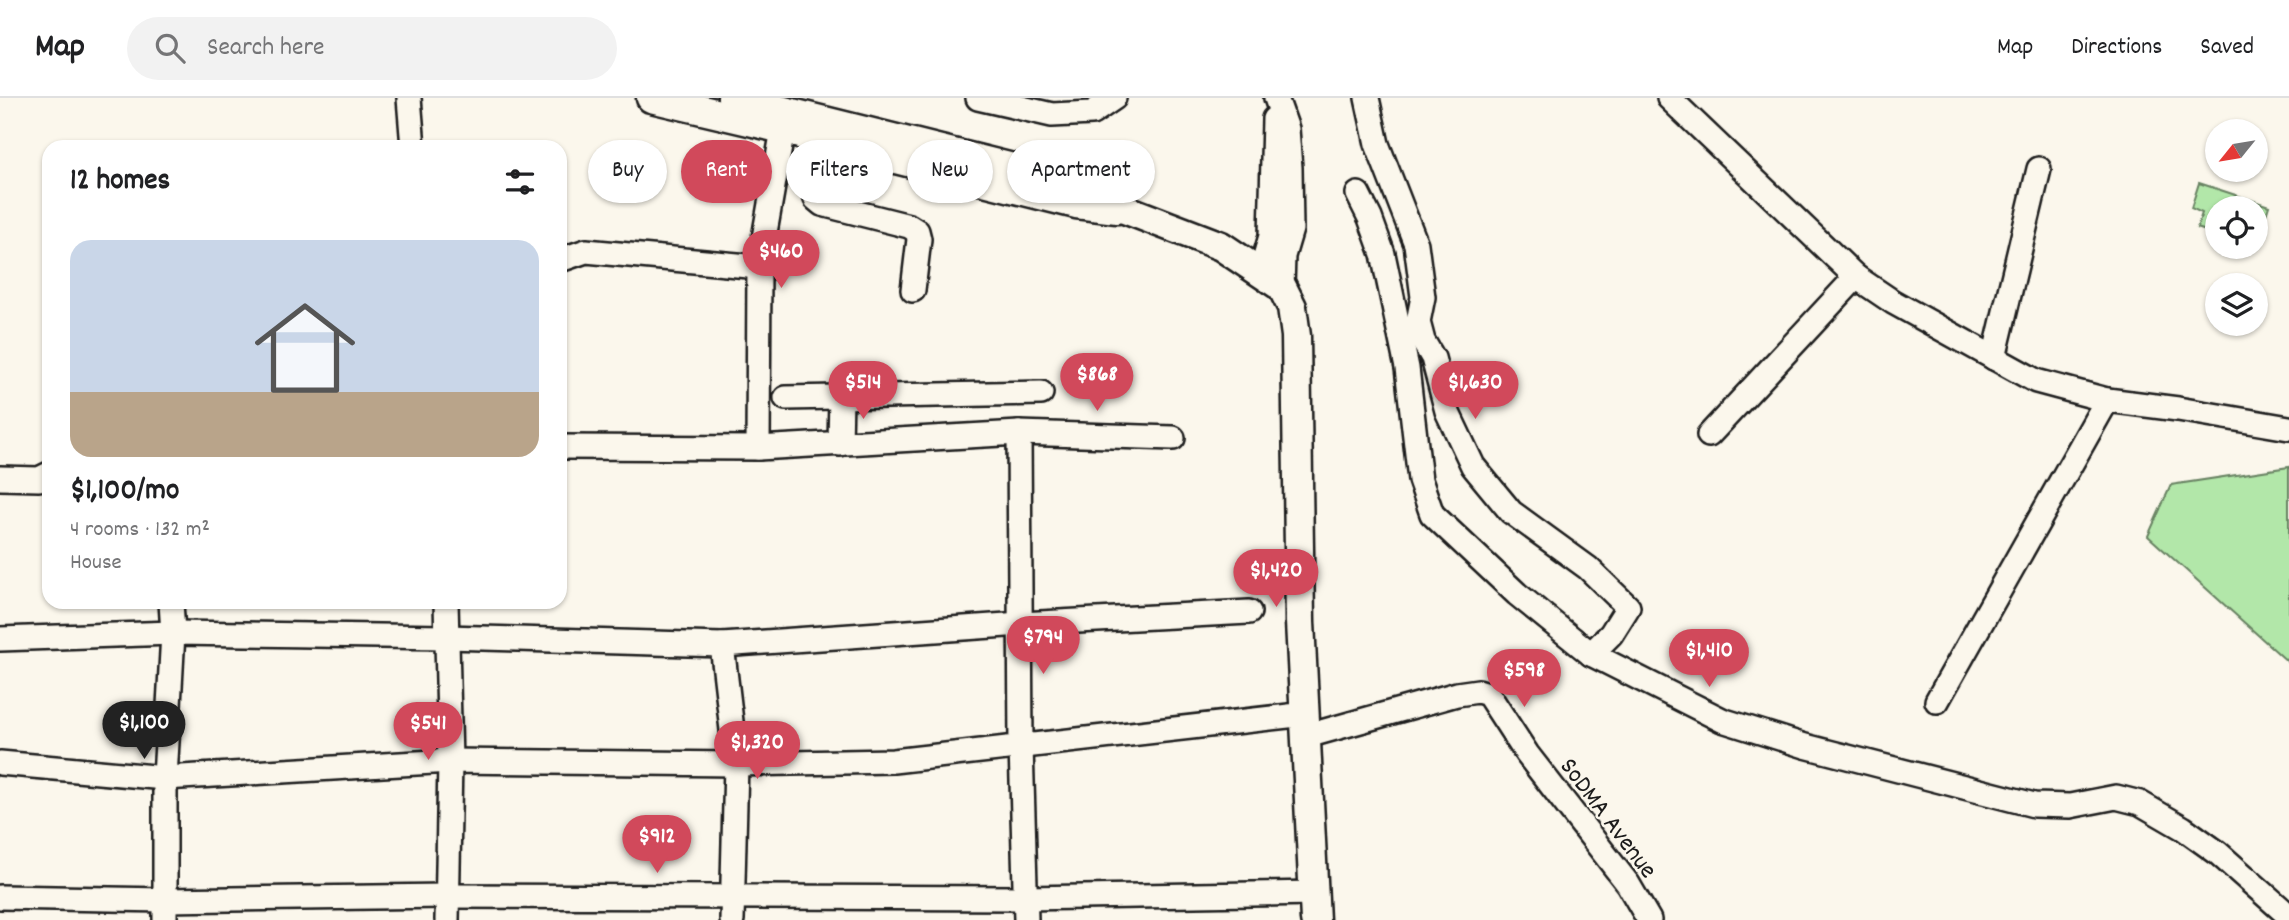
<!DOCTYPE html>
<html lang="en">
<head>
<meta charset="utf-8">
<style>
  body { margin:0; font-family:Dekko,sans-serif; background:#f2f2f2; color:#202124; height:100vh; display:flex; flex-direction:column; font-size:26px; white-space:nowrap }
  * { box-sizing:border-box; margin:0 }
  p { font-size:23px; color:#757577 }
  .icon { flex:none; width:38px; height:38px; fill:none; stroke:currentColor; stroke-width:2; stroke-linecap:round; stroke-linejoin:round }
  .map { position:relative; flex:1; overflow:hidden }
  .side { position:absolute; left:42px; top:42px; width:525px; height:469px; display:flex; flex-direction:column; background:#fff; border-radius:21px; box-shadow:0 2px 5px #0004 }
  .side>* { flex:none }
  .guide { position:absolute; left:588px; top:42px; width:665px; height:63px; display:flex; gap:14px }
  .needle { width:46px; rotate:240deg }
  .controls { position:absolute; left:2205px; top:21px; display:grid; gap:14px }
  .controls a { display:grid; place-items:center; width:63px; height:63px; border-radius:50%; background:#fff; box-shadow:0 2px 5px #0004; font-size:35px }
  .price { position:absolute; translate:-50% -60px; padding:0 16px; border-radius:24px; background:#d1495b; color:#fff; font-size:23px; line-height:46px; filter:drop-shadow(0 2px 4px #0008) }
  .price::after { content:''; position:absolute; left:50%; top:42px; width:21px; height:16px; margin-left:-10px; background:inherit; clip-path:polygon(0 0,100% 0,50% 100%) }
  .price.on { background:#222; color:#fff }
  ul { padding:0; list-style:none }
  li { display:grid; align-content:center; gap:14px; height:371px; padding:0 28px }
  li span { display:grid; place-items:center; height:217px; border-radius:21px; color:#555 }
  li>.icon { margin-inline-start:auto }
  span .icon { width:126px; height:126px; fill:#fffc; stroke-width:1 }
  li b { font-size:30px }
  h2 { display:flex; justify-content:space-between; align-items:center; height:84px; padding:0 28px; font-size:30px }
  .tag { padding:0 24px; border-radius:32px; background:#fff; box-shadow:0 2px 5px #0004; font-size:24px; line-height:63px }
  .tag.on { background:#d1495b; color:#fff }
  header { display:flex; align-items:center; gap:42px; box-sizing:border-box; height:98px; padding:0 35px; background:#fff; border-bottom:2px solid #e0e0e0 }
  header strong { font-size:33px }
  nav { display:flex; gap:38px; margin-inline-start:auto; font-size:24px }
  .search { width:490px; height:63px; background:#f2f2f2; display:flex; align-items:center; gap:18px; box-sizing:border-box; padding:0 24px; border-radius:38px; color:#757577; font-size:26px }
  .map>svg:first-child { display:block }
</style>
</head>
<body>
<header>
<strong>Map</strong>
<div class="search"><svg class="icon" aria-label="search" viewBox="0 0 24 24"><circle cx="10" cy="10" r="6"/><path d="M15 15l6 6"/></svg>Search here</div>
<nav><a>Map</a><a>Directions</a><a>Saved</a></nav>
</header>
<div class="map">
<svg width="2289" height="822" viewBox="0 0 2289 822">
  <rect width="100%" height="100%" fill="#fbf7ec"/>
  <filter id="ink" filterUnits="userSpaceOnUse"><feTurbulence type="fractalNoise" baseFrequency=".0143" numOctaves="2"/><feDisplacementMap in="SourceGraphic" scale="14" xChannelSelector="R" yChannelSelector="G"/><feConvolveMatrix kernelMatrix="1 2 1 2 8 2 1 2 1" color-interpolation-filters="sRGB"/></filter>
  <g filter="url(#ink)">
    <g fill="#b2e7a9" stroke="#678262" stroke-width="2">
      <polygon points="2199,85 2269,108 2256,148 2256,110 2217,110 2217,144 2207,141 2209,134 2197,130 2202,115 2191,110"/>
      <polygon points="2289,369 2289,565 2148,438 2171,387"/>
    </g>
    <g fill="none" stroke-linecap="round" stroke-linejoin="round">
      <g stroke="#1c1c1c" stroke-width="28">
        <g id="minor">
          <polyline points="409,0 413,49"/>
          <polyline points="978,0 1052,17 1092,15 1114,0"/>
          <polyline points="1276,0 1287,31 1290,70 1291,131 1283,158 1282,189"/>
          <polyline points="1367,0 1377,46 1416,146 1423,199 1418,224 1423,243 1433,260 1447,313 1473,368 1511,414 1588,470 1628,509 1611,536 1591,556"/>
          <polyline points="1669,0 1856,179 1893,204 2036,283 2107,302 2178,311 2289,330"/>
          <polyline points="815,41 809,81 816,101 822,106 909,128 917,133 919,141 913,192"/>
          <polyline points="1358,96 1370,120 1383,156 1407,270 1420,382 1432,416 1517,496 1591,556 1722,622 1805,648 2034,707 2070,708 2116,699 2140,705 2183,730 2218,755 2289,818"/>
          <polyline points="560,162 586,153 759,169"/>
          <polyline points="1260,176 1271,138 1274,21"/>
          <polyline points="1994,260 2039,71"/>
          <polyline points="786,300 1041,295"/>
          <polyline points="1019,335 1021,648 1026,822"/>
          <polyline points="1709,337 1856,179"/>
          <polyline points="840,346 841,299"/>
          <polyline points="560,349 758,350 1019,335 1173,340"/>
          <polyline points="758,350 759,169 783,31"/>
          <polyline points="0,380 39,381 49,376"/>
          <polyline points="446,504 450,663 447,822"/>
          <polyline points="0,541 173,535 446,539 722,547 1021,526 1249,514"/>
          <polyline points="722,547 736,666 732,822"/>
          <polyline points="1937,603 2107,302"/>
          <polyline points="1307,638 1457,596 1478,593 1488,596 1527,656 1628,786 1649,822"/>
          <polyline points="0,665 165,680 450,663 736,666 893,663 1306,616"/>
          <polyline points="0,799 165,802 446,798 1026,800 1315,795"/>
          <polyline points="165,822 165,680 173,535 171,504"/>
        </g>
      </g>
      <g stroke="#1c1c1c" stroke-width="33">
        <g id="major">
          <polyline points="651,0 783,31 815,41 1076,106 1117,111"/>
          <polyline points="732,0 1089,89 1127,112 1221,148 1282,189 1292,209 1296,238 1300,524 1315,822"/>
        </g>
      </g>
      <use href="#minor" stroke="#fbf7ec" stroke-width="23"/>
      <use href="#major" stroke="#fbf7ec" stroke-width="28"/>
    </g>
  </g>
  <g text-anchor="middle" stroke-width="5" stroke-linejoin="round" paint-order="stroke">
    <g font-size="26" fill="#1c1c1c" stroke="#fbf7ec">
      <text transform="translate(1610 719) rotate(53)" y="9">SoDMA Avenue</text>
    </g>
  </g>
</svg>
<div class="controls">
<a><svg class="needle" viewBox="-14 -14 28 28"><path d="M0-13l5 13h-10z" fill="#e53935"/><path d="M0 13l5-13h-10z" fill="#757577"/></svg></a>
<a><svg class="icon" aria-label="locate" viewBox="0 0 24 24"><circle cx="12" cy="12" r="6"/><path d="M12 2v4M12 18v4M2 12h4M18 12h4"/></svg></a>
<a><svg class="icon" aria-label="layers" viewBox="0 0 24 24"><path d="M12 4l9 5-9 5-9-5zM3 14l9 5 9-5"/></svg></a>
</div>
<b class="price" style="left:781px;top:192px">$460</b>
<b class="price" style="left:1097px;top:315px">$868</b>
<b class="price" style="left:863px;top:323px">$514</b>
<b class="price" style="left:1475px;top:323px">$1,630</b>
<b class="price" style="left:1276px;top:511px">$1,420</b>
<b class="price" style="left:1043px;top:578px">$794</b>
<b class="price" style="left:1709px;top:591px">$1,410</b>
<b class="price" style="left:1524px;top:611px">$598</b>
<b class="price on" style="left:144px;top:663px">$1,100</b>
<b class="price" style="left:428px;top:664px">$541</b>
<b class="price" style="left:757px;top:683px">$1,320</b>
<b class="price" style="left:657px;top:777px">$912</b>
<div class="guide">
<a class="tag">Buy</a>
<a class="tag on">Rent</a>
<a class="tag">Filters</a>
<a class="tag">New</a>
<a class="tag">Apartment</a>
</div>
<section class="side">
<h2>12 homes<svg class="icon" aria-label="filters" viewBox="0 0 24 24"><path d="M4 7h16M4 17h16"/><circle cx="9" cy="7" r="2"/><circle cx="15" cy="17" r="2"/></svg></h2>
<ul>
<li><span style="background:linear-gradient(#c9d6e8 70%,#b9a48a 0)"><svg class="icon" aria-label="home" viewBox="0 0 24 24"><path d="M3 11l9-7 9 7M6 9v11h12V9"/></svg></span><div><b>$1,100/mo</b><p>4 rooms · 132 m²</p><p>House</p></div></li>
</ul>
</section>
</div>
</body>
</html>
